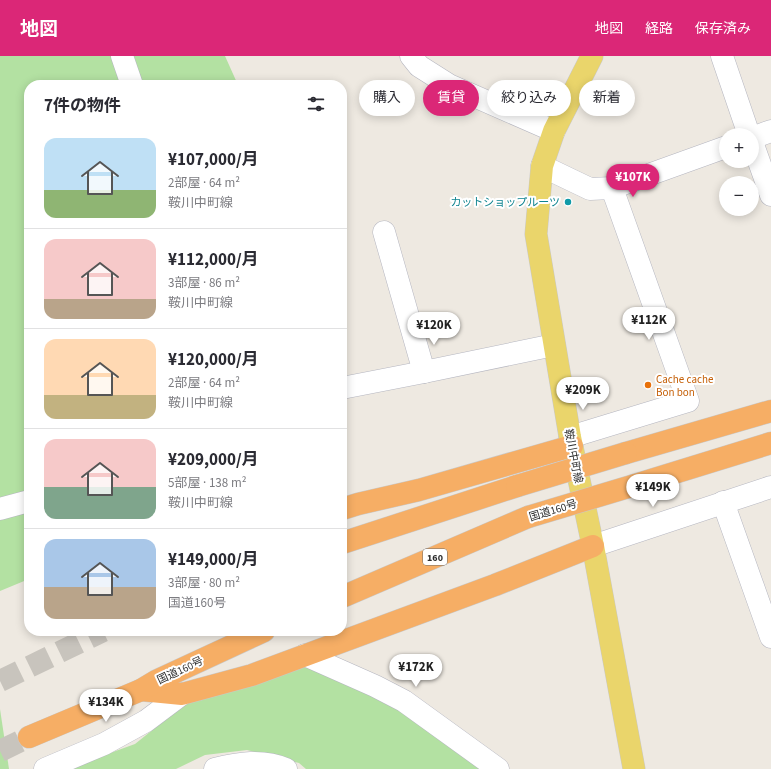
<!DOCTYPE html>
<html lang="ja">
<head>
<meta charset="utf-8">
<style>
  body { margin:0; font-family:"Source Sans 3","Noto Sans JP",sans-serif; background:#f2f2f3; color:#2b2b33; height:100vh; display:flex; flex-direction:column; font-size:15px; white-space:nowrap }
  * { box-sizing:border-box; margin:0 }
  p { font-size:13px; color:#7c7c81 }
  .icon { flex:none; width:22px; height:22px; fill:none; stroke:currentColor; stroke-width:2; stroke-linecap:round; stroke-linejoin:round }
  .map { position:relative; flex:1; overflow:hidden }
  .side { position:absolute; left:24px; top:24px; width:323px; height:556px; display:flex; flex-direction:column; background:#fff; border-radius:16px; box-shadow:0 2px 10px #0003 }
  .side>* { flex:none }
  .banner { position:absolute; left:359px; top:24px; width:352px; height:36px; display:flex; gap:8px }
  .buttons { position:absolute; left:719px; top:72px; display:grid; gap:8px }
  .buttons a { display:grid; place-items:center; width:40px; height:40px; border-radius:50%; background:#fff; box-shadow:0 2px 10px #0003; font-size:20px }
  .price { position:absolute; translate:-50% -34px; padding:0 9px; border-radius:14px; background:#fff; color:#222; font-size:13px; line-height:26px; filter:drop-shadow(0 1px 2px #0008) }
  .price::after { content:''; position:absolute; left:50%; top:24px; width:12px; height:9px; margin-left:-6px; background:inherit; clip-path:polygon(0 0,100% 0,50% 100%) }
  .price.active { background:#db2777; color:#fff }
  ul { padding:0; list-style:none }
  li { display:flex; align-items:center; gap:12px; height:100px; padding:0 20px }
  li+li { border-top:1px solid #e1e1e2 }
  li span { display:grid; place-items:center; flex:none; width:112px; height:80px; border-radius:12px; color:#555 }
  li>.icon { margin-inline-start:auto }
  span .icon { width:48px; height:48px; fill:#fffc; stroke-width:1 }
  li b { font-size:17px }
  h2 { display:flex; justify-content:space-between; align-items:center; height:48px; padding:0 20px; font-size:17px }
  .chip { padding:0 14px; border-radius:18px; background:#fff; box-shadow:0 2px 10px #0003; font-size:14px; line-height:36px }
  .chip.active { background:#db2777; color:#fff }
  header { display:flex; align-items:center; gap:24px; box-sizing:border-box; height:56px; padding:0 20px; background:#db2777; color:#fff }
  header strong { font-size:19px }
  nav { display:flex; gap:22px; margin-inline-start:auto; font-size:14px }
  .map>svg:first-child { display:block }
</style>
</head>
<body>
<header>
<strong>地図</strong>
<nav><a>地図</a><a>経路</a><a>保存済み</a></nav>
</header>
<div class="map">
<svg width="771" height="713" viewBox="0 0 771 713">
  <rect width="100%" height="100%" fill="#eee9e1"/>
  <g fill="#b3e1a2">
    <polygon points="0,0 225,0 238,29 29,29 29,523 0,535"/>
    <polygon points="302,609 400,651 482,713 306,713 299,707 247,694 205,699 176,713 66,713 135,688 185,648"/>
    <polygon points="0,653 9,713 0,713"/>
  </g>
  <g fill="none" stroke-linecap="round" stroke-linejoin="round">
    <g stroke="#c8c4bd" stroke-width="22" stroke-dasharray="22 11" stroke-linecap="butt">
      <polyline points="0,625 103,575"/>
      <polyline points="0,695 29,681"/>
    </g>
    <g stroke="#b5b6c0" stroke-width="23">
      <g id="minor">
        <polyline points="122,0 132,29"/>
        <polyline points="411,0 419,10 449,29 554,75"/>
        <polyline points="722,0 749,79"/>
        <polyline points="752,82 771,75"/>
        <polyline points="752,86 771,139"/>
        <polyline points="542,110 590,133 612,132 726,91"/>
        <polyline points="384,176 424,316 554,289"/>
        <polyline points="342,332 424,316"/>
        <polyline points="570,381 688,345 612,132"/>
        <polyline points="723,446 771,581"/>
        <polyline points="0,453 29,445"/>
        <polyline points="593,490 771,431"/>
        <polyline points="305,599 375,630 404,645 498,713"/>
        <polyline points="45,713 104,688 146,665 182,638"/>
        <path d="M 215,713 C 238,707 263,703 286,713"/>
      </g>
    </g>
    <g stroke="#c9c9c9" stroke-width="23">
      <polyline id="major" points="592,0 554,75 542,110 536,178 570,381 593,490 634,713"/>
    </g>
    <g stroke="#c9c9c9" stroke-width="23">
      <g id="highway">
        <polyline points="626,397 771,355"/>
        <polyline points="635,429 771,387"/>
        <polyline points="342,453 358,448 419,434 572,390"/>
        <polyline points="342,487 517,430"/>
        <polyline points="342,541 528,461"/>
        <polyline points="141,634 182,638 252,619 495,529 593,490"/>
        <polyline points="29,681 141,634 156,625 264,575"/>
      </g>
    </g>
    <use href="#minor" stroke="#fff" stroke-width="22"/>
    <use href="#major" stroke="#ead56b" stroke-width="22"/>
    <use href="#highway" stroke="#f6ae65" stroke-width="22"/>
    <g stroke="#c9c9c9" stroke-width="23" stroke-linecap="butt">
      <g id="highway-bridge">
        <polyline points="517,430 626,397"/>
        <polyline points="528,461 635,429"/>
      </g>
    </g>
    <use href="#highway-bridge" stroke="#f6ae65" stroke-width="22"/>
  </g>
  <circle fill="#0f9aa8" stroke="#fff" stroke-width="1.5" cx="568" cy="146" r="4"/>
  <circle fill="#e8710a" stroke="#fff" stroke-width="1.5" cx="648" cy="329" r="4"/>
  <g text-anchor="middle" stroke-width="4" stroke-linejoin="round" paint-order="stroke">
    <rect fill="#fff" stroke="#6d6d6d" stroke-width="1" x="423" y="493" width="24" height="16" rx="3"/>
    <g font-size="10" font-weight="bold" fill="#2e2e2e">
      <text x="435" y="505">160</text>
    </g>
    <g font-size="11" fill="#0d838f" stroke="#fff" text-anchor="end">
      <text x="560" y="150">カットショップルーツ</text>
    </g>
    <g font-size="11" fill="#c56008" stroke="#fff" text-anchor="start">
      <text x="656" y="327">Cache cache<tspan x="656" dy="13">Bon bon</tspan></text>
    </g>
    <g font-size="11" fill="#2e2e2e" stroke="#fff">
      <text transform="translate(574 400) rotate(79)" y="4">鞍川中町線</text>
      <text transform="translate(553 454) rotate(-17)" y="4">国道160号</text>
      <text transform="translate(180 614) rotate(-25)" y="4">国道160号</text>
    </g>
  </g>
</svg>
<div class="buttons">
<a>+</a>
<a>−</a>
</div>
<b class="price active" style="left:633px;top:142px">¥107K</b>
<b class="price" style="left:649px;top:285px">¥112K</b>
<b class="price" style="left:434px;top:290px">¥120K</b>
<b class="price" style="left:583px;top:355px">¥209K</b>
<b class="price" style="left:653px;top:452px">¥149K</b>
<b class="price" style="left:416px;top:632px">¥172K</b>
<b class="price" style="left:106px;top:667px">¥134K</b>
<div class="banner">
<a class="chip">購入</a>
<a class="chip active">賃貸</a>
<a class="chip">絞り込み</a>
<a class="chip">新着</a>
</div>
<section class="side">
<h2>7件の物件<svg class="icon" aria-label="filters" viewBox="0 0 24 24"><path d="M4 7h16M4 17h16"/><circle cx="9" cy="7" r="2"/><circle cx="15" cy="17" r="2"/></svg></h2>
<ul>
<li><span style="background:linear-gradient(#bfe0f5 65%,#8fb573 0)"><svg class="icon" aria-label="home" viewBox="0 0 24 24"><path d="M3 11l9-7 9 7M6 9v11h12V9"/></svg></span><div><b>¥107,000/月</b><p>2部屋 · 64 m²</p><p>鞍川中町線</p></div></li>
<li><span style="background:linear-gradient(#f6c9c9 75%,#b9a48a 0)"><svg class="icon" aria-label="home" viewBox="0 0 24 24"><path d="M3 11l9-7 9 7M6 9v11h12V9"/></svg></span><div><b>¥112,000/月</b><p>3部屋 · 86 m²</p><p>鞍川中町線</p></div></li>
<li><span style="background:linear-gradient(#ffd9b3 70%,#c2b280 0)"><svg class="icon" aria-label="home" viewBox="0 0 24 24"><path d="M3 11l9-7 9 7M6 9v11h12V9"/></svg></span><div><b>¥120,000/月</b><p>2部屋 · 64 m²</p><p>鞍川中町線</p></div></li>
<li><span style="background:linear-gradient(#f6c9c9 60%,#7fa58c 0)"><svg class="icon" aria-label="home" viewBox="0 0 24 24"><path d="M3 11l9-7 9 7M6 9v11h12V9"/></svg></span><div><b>¥209,000/月</b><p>5部屋 · 138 m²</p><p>鞍川中町線</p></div></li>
<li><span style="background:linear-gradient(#a9c7e8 60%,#b9a48a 0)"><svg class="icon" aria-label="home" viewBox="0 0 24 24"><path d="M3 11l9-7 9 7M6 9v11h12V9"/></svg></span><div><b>¥149,000/月</b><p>3部屋 · 80 m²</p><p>国道160号</p></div></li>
</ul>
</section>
</div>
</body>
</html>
